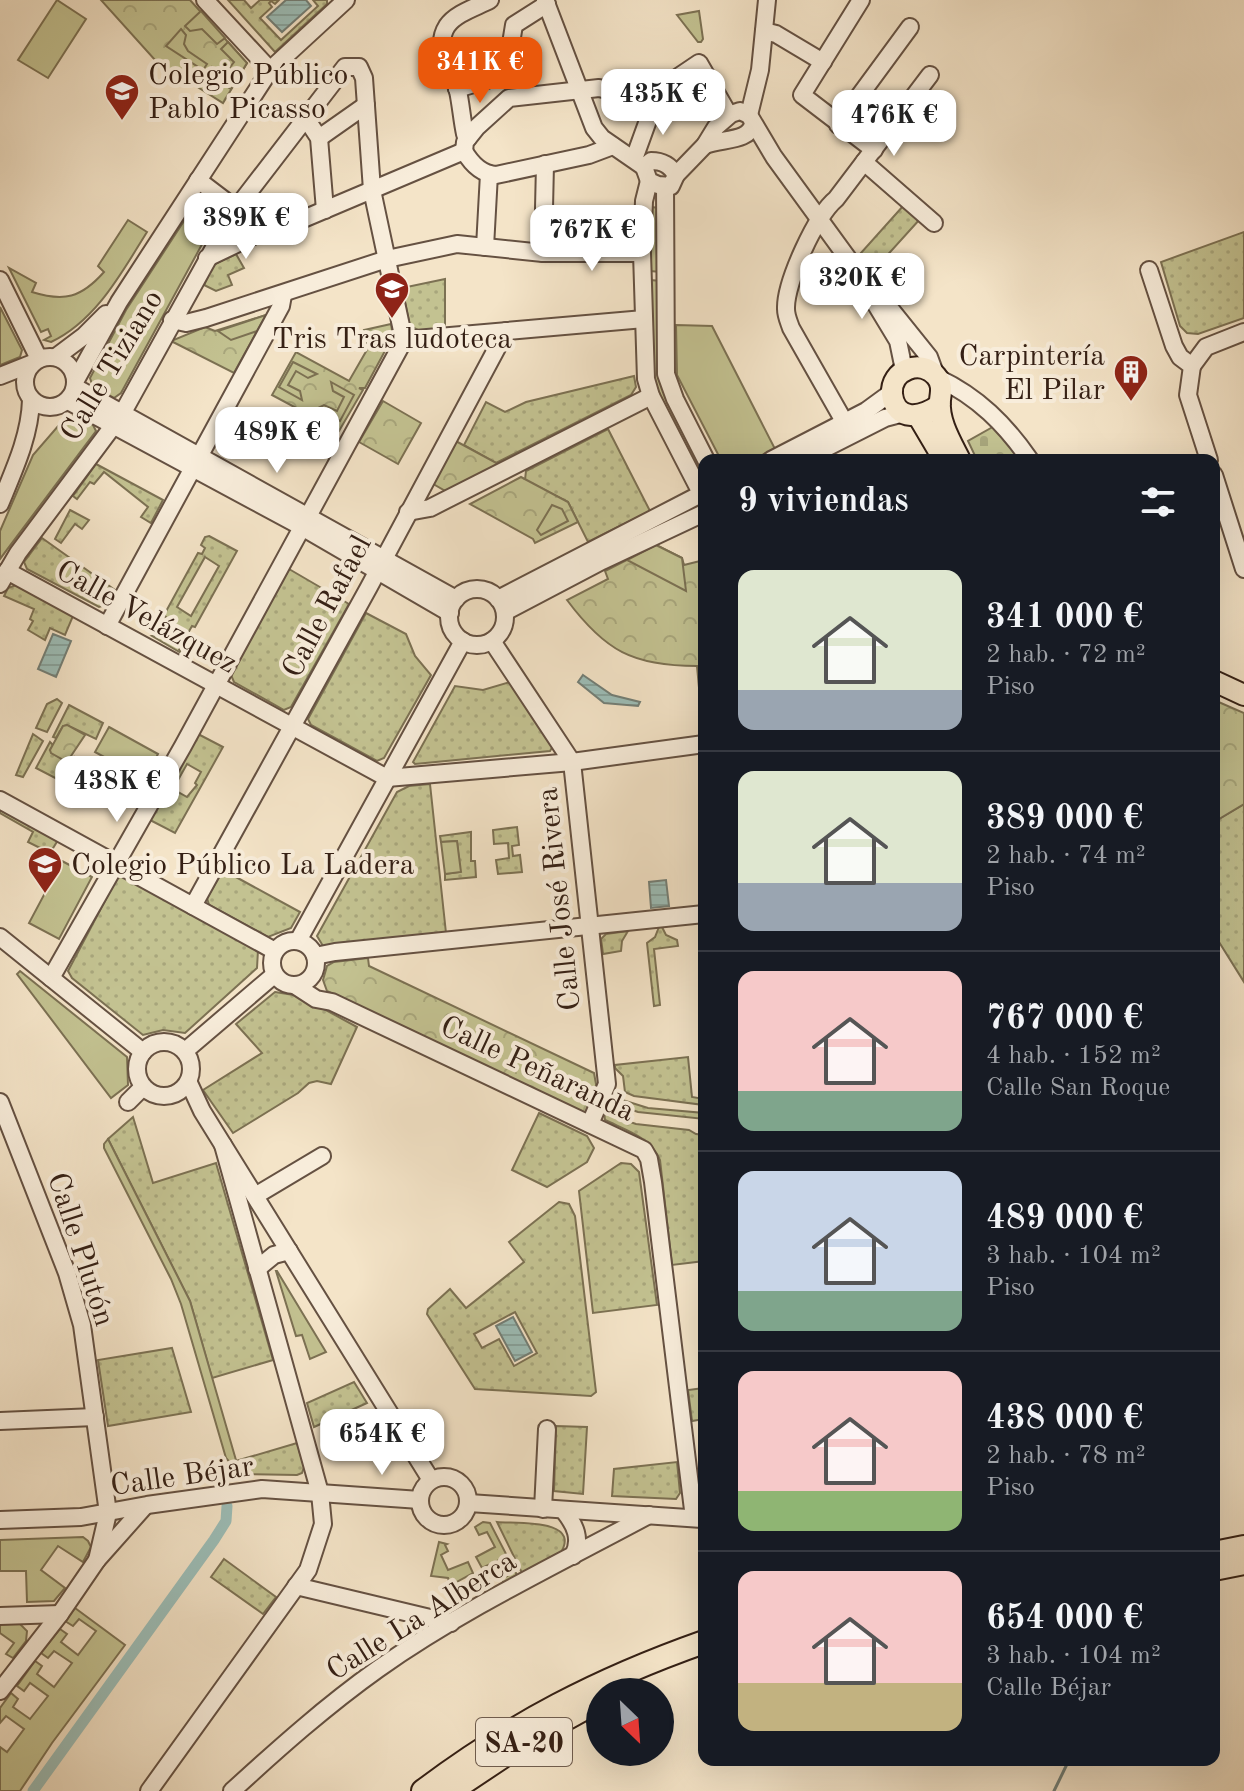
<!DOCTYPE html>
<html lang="es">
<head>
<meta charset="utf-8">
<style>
  body { margin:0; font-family:"Old Standard TT",serif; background:#20242c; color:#f1f3f6; height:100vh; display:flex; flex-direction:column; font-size:30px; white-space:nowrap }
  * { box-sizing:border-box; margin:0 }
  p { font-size:26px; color:#9ea1a6 }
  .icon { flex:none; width:44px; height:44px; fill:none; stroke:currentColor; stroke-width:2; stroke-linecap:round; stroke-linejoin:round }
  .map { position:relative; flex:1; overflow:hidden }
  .sheet { position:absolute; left:698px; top:454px; width:522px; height:1312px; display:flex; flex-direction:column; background:#171b24; border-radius:16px; box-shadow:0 8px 32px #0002 }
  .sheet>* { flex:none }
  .needle { width:52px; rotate:155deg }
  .buttons { position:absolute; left:586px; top:1678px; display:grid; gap:16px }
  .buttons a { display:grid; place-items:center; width:88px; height:88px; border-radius:50%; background:#171b24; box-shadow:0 8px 32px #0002; font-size:40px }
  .price { position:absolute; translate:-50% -68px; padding:0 18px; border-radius:16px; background:#fff; color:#222; font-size:26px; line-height:52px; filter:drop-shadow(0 2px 4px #0008) }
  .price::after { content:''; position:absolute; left:50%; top:48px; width:24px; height:18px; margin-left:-12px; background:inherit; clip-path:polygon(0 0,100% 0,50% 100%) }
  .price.selected { background:#ea580c; color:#fff }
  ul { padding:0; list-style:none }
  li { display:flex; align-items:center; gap:24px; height:200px; padding:0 40px }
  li+li { border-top:2px solid #363941 }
  li span { display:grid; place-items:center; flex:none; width:224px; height:160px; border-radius:16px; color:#555 }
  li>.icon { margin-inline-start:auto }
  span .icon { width:96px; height:96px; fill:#fffc; stroke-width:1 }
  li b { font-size:34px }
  h2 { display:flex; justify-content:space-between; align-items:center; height:96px; padding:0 40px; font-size:34px }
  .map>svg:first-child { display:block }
</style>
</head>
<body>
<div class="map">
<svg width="1244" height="1791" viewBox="0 0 1244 1791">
  <defs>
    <pattern id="grass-dots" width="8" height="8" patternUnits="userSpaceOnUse" patternTransform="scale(2)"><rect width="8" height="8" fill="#c3c291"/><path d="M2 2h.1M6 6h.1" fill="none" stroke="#a8a67c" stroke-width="1.8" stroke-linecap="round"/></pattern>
    <pattern id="cemetery-stones" width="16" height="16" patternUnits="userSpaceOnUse" patternTransform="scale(2)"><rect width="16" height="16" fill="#c3c291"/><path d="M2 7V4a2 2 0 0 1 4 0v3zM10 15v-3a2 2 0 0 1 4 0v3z" fill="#a8a67c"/></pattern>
    <pattern id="park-crowns" width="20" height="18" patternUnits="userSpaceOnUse" patternTransform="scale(2)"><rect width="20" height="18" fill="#c3c291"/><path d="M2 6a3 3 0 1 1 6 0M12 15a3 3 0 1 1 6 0" fill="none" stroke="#a8a67c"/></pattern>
    <pattern id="water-rules" width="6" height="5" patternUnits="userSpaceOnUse" patternTransform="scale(2)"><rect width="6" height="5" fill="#9cbeb8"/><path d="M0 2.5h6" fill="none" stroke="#87a39d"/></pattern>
  </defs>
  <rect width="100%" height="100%" fill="#f4e4c8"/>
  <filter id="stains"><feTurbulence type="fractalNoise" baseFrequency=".0025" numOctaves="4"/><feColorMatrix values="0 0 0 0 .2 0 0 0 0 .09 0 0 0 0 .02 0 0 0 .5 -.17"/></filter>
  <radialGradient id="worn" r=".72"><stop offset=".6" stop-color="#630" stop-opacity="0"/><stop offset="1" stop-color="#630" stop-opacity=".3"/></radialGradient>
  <g fill="url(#grass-dots)" stroke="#7c7153" stroke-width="2" fill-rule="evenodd">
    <polygon points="228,0 244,0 251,8 260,0 279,0 275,4 271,1 269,3 272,7 260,18 281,40 318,6 313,0 327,0 327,4 275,52"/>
    <polygon points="904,205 920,219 873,271 860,254"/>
    <polygon points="1244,232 1244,318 1198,334 1187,333 1180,326 1161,262"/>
    <polygon points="236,254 244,268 228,275 232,285 216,291 204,285 213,265"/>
    <polygon points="445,279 445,329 420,331 410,326 402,288"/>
    <polygon points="634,376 636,387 631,395 496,463 464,445 486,402 505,412 526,402"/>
    <polygon points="608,429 650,511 588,542 568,502 525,480 526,471"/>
    <polygon points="96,464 163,500 151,523 141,517 148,507 104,472 94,484 90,482 77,499 73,496"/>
    <polygon points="70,510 89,520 82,529 75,524 61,543 55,539"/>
    <path d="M 209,536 L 237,551 L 195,627 L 192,626 L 179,649 L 181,653 L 152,636 L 156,635 L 166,617 L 164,615 L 198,553 L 202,554 L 205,548 L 201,545 L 205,537 ZM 205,557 L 219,566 L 191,616 L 177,607 Z"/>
    <polygon points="42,538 115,590 106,605 99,607 27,569 24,562"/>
    <polygon points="289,569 349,604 291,707 284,710 234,682 231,675"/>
    <polygon points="16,585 73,616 65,635 50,628 45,640 28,630 33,621 30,619 34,609 4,596 8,588"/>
    <polygon points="366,613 406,634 415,656 431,675 384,758 377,761 311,725 308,719"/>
    <polygon points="510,682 553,746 550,751 415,764 413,762 455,686 483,690"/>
    <polygon points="57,699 62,703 47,732 36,728 47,704"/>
    <polygon points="69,705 103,723 96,739 67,725 63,726 56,738 53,737"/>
    <polygon points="33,734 43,741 23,777 16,775"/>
    <path d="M 198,734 L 223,747 L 175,833 L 150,820 ZM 187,764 L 201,772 L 195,783 L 197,785 L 187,797 L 173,789 Z"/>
    <polygon points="50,742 53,745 50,750 69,761 74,757 78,762 61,781 36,768"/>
    <polygon points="430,784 446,933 323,946 317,936 397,792 409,786"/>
    <polygon points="1244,804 1244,982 1214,934 1214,822"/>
    <polygon points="0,808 58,840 50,853 28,842 33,832 0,813"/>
    <polygon points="517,827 519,845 512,846 513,856 520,855 522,872 498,874 496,860 509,858 508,843 494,844 493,830"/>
    <polygon points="471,832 471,861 475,861 476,877 445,880 445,874 460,872 457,841 441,842 440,836"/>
    <polygon points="223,870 300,912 291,928 268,937 209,905 207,898"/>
    <polygon points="124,876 258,950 257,968 185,1033 163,1030 143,1035 72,978 68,971 117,878"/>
    <polygon points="659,927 662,927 666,935 677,940 678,946 654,949 660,1005 654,1006 647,943 655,937"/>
    <polygon points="628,931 622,941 621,951 603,954 601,939 606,934"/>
    <polygon points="275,992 300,996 357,1027 331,1084 317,1081 309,1083 298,1093 233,1133 203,1090 262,1053 236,1024"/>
    <polygon points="688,1057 692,1097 704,1099 704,1105 634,1096 625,1092 623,1076 615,1068 615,1065"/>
    <polygon points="616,1098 648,1108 704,1113 704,1119 638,1112 609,1102"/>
    <polygon points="539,1113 587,1136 594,1148 587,1162 547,1187 512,1170"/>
    <path d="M 604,1113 L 636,1124 L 689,1130 L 696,1134 L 704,1135 L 704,1261 L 672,1265 L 660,1160 C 651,1137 625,1130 605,1120 Z"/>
    <polygon points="133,1117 153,1183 216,1163 273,1360 212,1378 190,1301 108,1139"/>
    <polygon points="621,1163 631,1164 639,1172 657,1305 593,1313 579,1191"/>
    <path d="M 559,1202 L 569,1204 L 575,1216 L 596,1392 L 591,1396 L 475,1389 L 427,1314 L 428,1309 L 450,1289 L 466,1308 L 524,1262 L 509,1242 ZM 515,1312 L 537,1353 L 514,1366 L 499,1339 L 482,1348 L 474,1334 Z"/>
    <polygon points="172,1348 191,1412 108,1426 98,1360"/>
    <polygon points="354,1382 367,1403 314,1427 307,1403"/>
    <polygon points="704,1388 704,1419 692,1421 688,1390"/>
    <polygon points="556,1426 587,1427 583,1494 554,1491"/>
    <polygon points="297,1443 304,1467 302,1473 297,1475 240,1474 236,1461"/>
    <polygon points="677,1462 680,1493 676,1499 612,1496 614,1469"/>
    <path d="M 497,1522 C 516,1524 583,1518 560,1554 L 523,1575 Z"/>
    <polygon points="224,1559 276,1597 263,1614 211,1577"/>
  </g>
  <polygon fill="url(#cemetery-stones)" stroke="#7c7153" stroke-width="2" points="998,424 1021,460 977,460 968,441"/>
  <g fill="url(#park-crowns)" stroke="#7c7153" stroke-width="2">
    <polygon points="101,0 190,0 247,63 223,103 155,60"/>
    <polygon points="266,315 234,373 171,341 205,327 215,331"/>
    <polygon points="391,324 393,336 365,388 359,388 363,390 339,431 272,395 296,352 349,381 368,348 364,330"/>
    <polygon points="383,401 421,423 398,464 359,442"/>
    <polygon points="452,439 502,466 449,493 428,481"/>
    <polygon points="521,477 568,502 578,522 535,543 533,539 470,504"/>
    <path d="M 656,545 L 682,558 L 684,565 L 704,560 L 703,732 L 697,666 C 633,666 605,651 567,600 L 608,579 L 605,571 Z"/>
    <polygon points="1214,700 1244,713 1244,804 1214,822"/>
    <polygon points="67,725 85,735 67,762 51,753 50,750 63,726"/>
    <polygon points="368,958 369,966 594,1073 598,1095 586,1116 327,991 323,980 327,966 334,962"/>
  </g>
  <g fill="#c3c291" stroke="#7c7153" stroke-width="2">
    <polygon points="57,0 86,19 48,78 18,60"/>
    <polygon points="201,11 225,38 217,44 202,29 190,31 185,26"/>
    <polygon points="699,11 703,39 701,42 698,42 677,15"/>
    <polygon points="181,29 186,35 184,44 188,51 207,64 203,70 166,46"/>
    <polygon points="228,42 247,63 231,89 208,74 212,67 224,75 234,62 221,49"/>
    <polygon points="202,197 207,198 218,210 218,215 121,393 114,398 93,387 90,378 126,310 197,201"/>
    <polygon points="650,207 661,208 661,272 650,271"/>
    <path d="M 128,220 L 147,232 C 122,272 96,321 51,342 L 44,340 L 51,336 L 48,329 L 41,332 L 9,268 L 36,283 L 32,292 C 64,302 81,298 104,272 L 98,266 Z"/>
    <polygon points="650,280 661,281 660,353 704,467 694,472 650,378"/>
    <polygon points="0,307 22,350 20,357 0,365"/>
    <polygon points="266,315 257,331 231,340 218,331"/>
    <polygon points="676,325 712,326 775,449 751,460 721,460 677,375"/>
    <polygon points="293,362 317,374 308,378 296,371 288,385 300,391 302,400 279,387"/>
    <polygon points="331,382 354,395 340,421 316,409 324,405 337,411 344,397 333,391"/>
    <polygon points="75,415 93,425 96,431 0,559 0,531 33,455 59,425"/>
    <polygon points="552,505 562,509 568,521 541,535 537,530"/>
    <polygon points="656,545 682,558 686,591 627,560"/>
    <polygon points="109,727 158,754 145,779 95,752"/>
    <polygon points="457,841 461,872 445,874 441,842"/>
    <polygon points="62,861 92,877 59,939 29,923"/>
    <polygon points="20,971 127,1057 128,1085 111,1098 17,974"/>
    <polygon points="108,1139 190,1301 240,1474 226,1458 181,1304 171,1279 104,1148 104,1144"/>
    <polygon points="276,1271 277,1271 326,1352 310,1359 302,1335 296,1336"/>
    <polygon points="483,1522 490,1523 518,1577 504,1584 502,1579 509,1575 501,1559 482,1568 476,1557 495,1547 487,1532 479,1535 475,1527"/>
    <polygon points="83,1537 88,1541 91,1547 83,1562 58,1546 41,1570 65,1588 54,1601 27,1602 26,1571 0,1571 0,1540"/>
    <polygon points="439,1542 447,1544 445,1545 448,1551 441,1555 448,1570 468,1562 473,1573 455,1583 462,1598 470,1595 473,1601 457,1609 448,1578 431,1576"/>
    <polygon points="75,1608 125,1645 52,1743 20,1791 0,1791 0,1747 7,1752 24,1729 6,1716 0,1723 0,1708 11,1693 18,1699 13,1707 30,1719 48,1696 30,1683 24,1691 17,1686 35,1661 42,1666 37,1674 54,1687 72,1663 54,1651 48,1658 41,1653 60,1629 67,1634 61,1642 78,1655 96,1631 79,1619 73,1626 65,1621"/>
    <polygon points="0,1623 19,1623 27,1631 26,1641 13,1658 6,1654 14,1643 0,1633"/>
  </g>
  <g fill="url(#water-rules)" stroke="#737f77" stroke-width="2">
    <polygon points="286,0 306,0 311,6 282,32 267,17"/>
    <polygon points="53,634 71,641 56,677 38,669"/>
    <polygon points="583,675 612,695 640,702 638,706 604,703 578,682"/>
    <polygon points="666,880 669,906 651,908 649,882"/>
    <polygon points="513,1317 532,1352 515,1361 496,1326"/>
  </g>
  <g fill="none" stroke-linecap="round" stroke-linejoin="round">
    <polyline stroke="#737f77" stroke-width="3" points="1054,1791 1069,1760"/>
    <polyline stroke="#9cbeb8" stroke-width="11" points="33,1791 214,1540 226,1521 227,1506"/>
    <g stroke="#655142" stroke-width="20">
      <g id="minor">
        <polyline points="205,0 270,70"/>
        <polyline points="545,0 594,128 602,138 644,167"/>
        <polyline points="861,0 802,95 874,150"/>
        <polyline points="764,31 776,34 823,62"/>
        <polyline points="457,89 487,80 507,68 514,25 547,4"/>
        <polyline points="749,115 760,70 767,0"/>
        <polyline points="305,117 319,138 325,210"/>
        <polyline points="838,125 910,27"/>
        <polyline points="319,138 366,105"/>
        <path d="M 468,138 L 465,134 C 462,120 461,105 458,91 C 452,70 433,48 447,26 C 456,13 477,7 490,0"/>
        <path d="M 705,145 C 723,138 749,142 753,124"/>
        <polyline points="464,151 465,142 477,127 509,98 599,88 654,101"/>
        <path d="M 464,151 C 471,163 481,174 496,175 L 589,155 L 613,146"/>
        <polyline points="634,159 659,90 699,63 729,115"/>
        <polyline points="864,162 934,223"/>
        <polyline points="644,167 649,181 658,185 671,186 676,175 705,145 716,127 731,114 740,111 749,115 774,157 849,260 898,341 904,370"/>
        <path d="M 644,167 L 651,161 C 663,161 670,165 676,175"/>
        <polyline points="198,180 261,228 272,229 289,225 464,151"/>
        <polyline points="649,181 644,201 642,253 646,379 651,396 701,493"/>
        <polyline points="665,186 666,374 675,399 706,460"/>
        <polyline points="485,247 489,174"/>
        <polyline points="543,253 545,164"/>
        <polyline points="207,258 251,237 261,228"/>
        <polyline points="1149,270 1174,346 1180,357 1192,366 1188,395 1209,460"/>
        <polyline points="0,280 39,359"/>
        <polyline points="880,296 929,357 936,376"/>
        <polyline points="172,320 186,323 206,318 387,259 457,244 543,253 642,253"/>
        <polyline points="404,340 644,319"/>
        <circle cx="50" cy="382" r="25"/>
        <polyline points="56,357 84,336 106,314"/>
        <polyline points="1192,366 1206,347 1244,332"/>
        <polyline points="0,376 33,363"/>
        <path d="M 938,378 C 978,397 1005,424 1030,460"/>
        <polyline points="76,380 119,302 270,70 346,0"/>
        <polyline points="75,387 456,599"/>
        <polyline points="68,401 302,527 450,613"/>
        <path d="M 845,423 L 791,328 C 789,322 786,316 786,309 C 785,283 816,215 836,199 L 930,75"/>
        <polyline points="771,460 866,411 892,392"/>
        <polyline points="802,460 885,418 904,413"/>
        <polyline points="1214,475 1244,569"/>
        <path d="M 0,504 C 14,470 30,436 31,400"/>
        <polyline points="408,512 430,508 651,396"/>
        <polyline points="7,571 387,778 572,762 704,744"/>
        <polyline points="0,584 18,553 122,414 235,210 345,67 359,67 364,78 372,190 404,340"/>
        <circle cx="477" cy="617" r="28"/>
        <polyline points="498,599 701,494"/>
        <polyline points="505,612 602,561 704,513"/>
        <polyline points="107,626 281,306 283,295"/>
        <polyline points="492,641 572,762 607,1084 590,1124"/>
        <polyline points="0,800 275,951"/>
        <polyline points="193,906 369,587 506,331"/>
        <polyline points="0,937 143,1052"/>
        <circle cx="294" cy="963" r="22"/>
        <polyline points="298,941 463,641"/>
        <polyline points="315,956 335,952 704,914"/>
        <polyline points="51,978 183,746 404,340"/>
        <polyline points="296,986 316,999 332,1002 644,1150 649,1159 653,1182 694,1518"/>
        <circle cx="164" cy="1069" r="27"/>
        <polyline points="185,1051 274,975"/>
        <polyline points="189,1083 202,1111 431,1480"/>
        <polyline points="0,1102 67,1273 82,1325 108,1513 97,1560"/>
        <polyline points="128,1102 143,1087"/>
        <polyline points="255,1196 322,1156"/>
        <polyline points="257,1269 274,1255 289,1251"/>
        <polyline points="0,1421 95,1417"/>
        <circle cx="444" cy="1501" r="24"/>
        <polyline points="469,1503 702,1519"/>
        <polyline points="543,1509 547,1429"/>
        <path d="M 564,1511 C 575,1525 582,1539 573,1556"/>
        <polyline points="0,1520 81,1517 147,1505 262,1489 420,1500"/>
        <polyline points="296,1586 451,1623"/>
        <polyline points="0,1616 60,1614"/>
        <polyline points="0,1691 60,1614 97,1560 145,1506"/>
        <polyline points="149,1791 308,1570 323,1524 320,1493 223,1145"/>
        <path d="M 232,1791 C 279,1748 326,1706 378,1669 C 463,1609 558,1564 649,1515"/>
      </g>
    </g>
    <g stroke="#352015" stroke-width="24">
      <g id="major">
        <path d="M 940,404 C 924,418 895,423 892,394 C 890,370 921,358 936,376 C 943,384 941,392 940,400 C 938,421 951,442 960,460"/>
        <polyline points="918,416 944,460"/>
        <polyline points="1214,681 1244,695"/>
      </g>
    </g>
    <g stroke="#352015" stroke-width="26">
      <g id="highway">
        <polyline points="1214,1553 1244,1547"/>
        <polyline points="1214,1569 1244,1563"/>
        <path d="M 423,1791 C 512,1724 599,1679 704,1642"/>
        <polyline points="451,1791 526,1741 600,1700"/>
      </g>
    </g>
    <use href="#minor" stroke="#f8eddb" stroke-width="16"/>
    <use href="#major" stroke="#f4e4c8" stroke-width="20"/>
    <use href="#highway" stroke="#f4e4c8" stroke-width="22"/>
  </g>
  <defs>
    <g id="school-pin" transform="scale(1.8)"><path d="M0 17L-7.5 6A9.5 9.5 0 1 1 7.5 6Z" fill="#8f2418" stroke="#f8eddb"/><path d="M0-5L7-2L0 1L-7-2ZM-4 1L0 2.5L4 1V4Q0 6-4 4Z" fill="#fff"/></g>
    <g id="building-pin" transform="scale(1.8)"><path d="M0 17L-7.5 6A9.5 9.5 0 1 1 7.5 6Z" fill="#8f2418" stroke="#f8eddb"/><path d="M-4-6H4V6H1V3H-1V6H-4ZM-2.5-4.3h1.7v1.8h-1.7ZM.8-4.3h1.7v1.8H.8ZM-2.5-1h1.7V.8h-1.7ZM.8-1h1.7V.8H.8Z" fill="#fff"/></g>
  </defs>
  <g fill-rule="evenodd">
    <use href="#school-pin" x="122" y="91"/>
    <use href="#school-pin" x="392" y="289"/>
    <use href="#building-pin" x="1131" y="372"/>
    <use href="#school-pin" x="45" y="864"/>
  </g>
  <g text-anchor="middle" stroke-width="8" stroke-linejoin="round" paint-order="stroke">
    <rect fill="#f8eddb" stroke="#705e50" stroke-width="2" x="476" y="1718" width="96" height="48" rx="6"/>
    <g font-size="28" font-weight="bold" fill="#352015">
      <text x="524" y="1752">SA-20</text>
    </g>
    <g font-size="30" fill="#352015" stroke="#f8eddb" text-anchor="start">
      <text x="148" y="84">Colegio Público<tspan x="148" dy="34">Pablo Picasso</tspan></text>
      <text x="392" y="348" text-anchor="middle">Tris Tras ludoteca</text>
      <text x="1105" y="365" text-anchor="end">Carpintería<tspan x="1105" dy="34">El Pilar</tspan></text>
      <text x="71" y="874">Colegio Público La Ladera</text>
    </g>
    <g font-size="30" fill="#352015" stroke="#f8eddb">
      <text transform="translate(111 365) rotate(-59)" y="10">Calle Tiziano</text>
      <text transform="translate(326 606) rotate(-62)" y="10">Calle Rafael</text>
      <text transform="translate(147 616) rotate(29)" y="10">Calle Velázquez</text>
      <text transform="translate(558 899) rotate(-96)" y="10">Calle José Rivera</text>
      <text transform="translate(538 1068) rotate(25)" y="10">Calle Peñaranda</text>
      <text transform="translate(82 1249) rotate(72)" y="10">Calle Plutón</text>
      <text transform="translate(182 1475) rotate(-8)" y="10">Calle Béjar</text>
      <text transform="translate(421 1615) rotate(-32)" y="10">Calle La Alberca</text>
    </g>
  </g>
  <rect width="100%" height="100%" filter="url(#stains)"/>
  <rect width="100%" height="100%" fill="url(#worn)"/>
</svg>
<div class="buttons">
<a><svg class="needle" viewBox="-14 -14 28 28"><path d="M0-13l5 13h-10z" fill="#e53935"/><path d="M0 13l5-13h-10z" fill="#9ea1a6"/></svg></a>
</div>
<b class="price selected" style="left:480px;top:105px">341K €</b>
<b class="price" style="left:663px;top:137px">435K €</b>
<b class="price" style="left:894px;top:158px">476K €</b>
<b class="price" style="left:246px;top:261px">389K €</b>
<b class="price" style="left:592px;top:273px">767K €</b>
<b class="price" style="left:862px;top:321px">320K €</b>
<b class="price" style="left:277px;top:475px">489K €</b>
<b class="price" style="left:117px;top:824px">438K €</b>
<b class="price" style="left:382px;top:1477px">654K €</b>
<section class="sheet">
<h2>9 viviendas<svg class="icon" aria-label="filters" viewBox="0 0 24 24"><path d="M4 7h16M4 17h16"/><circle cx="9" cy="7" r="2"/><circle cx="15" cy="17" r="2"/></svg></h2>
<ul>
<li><span style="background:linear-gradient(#dfe7d0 75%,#9aa5b1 0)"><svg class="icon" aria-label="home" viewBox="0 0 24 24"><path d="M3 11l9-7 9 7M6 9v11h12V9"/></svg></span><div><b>341 000 €</b><p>2 hab. · 72 m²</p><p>Piso</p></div></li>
<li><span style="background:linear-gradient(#dfe7d0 70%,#9aa5b1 0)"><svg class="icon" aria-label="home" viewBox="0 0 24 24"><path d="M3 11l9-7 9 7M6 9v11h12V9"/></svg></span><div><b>389 000 €</b><p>2 hab. · 74 m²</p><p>Piso</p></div></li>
<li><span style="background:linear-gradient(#f6c9c9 75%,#7fa58c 0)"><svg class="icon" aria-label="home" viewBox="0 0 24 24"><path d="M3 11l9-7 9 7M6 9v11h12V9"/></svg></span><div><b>767 000 €</b><p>4 hab. · 152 m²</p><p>Calle San Roque</p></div></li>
<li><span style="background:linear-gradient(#c9d6e8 75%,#7fa58c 0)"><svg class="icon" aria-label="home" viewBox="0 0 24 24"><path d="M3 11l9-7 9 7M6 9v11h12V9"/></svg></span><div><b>489 000 €</b><p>3 hab. · 104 m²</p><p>Piso</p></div></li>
<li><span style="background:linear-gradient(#f6c9c9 75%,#8fb573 0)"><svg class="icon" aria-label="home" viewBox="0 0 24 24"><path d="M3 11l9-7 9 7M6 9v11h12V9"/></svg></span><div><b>438 000 €</b><p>2 hab. · 78 m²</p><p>Piso</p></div></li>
<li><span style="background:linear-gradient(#f6c9c9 70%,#c2b280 0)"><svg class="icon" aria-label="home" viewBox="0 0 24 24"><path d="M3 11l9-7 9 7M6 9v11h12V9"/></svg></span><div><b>654 000 €</b><p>3 hab. · 104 m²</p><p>Calle Béjar</p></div></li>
</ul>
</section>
</div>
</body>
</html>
